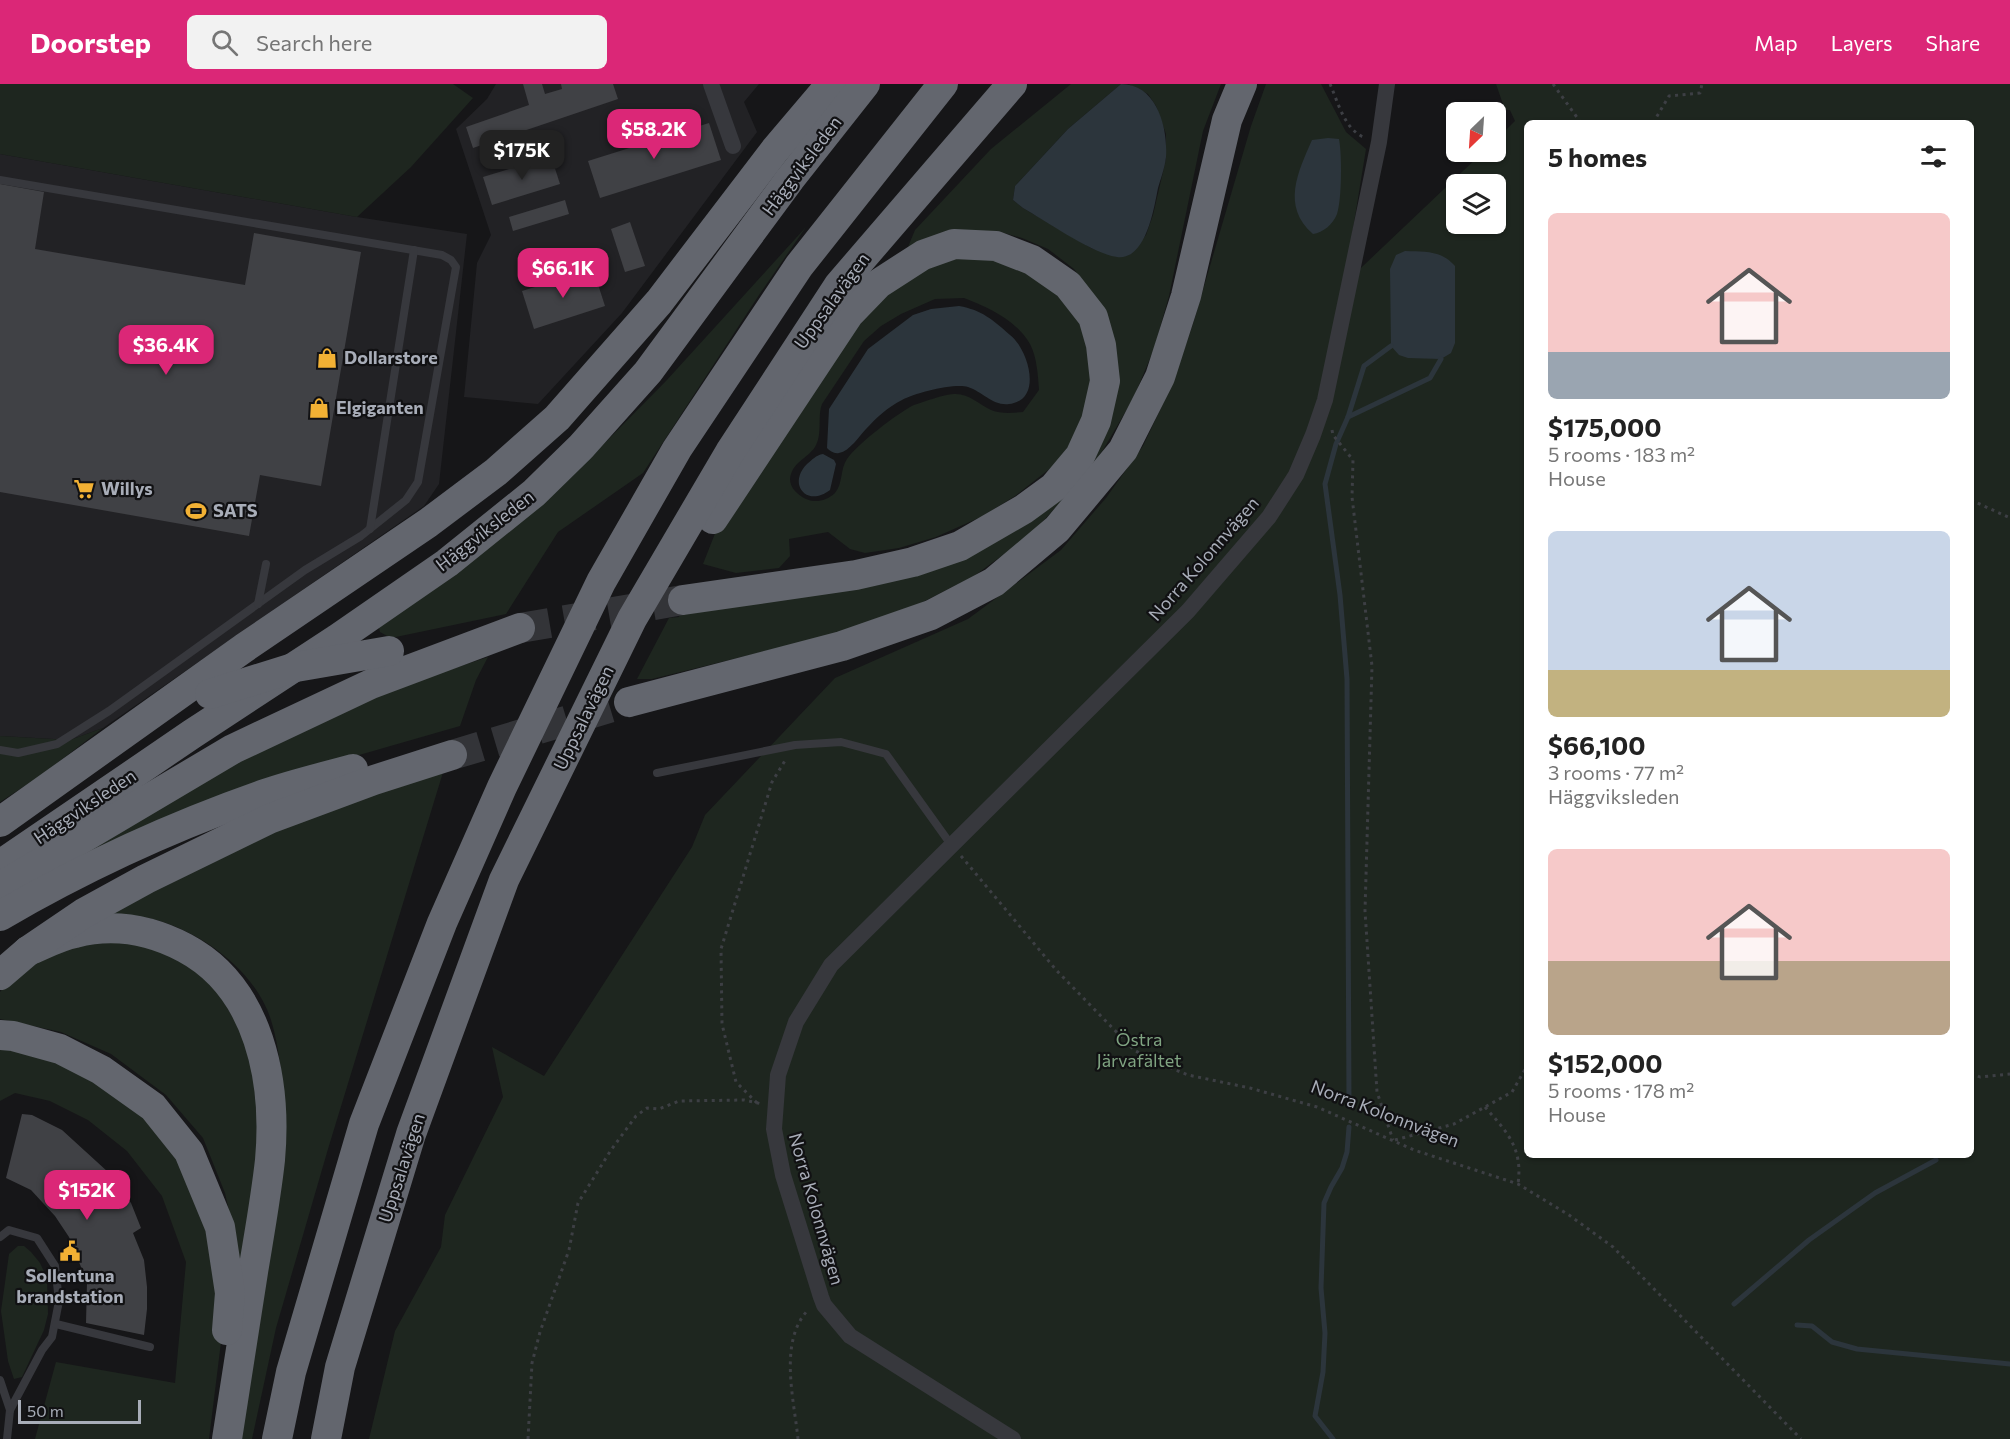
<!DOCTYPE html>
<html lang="en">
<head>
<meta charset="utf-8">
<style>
  body { margin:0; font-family:Commissioner,sans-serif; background:#f2f2f2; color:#222; height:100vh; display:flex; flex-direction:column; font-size:22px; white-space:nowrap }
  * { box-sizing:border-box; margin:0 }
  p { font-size:20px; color:#767676 }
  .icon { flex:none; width:33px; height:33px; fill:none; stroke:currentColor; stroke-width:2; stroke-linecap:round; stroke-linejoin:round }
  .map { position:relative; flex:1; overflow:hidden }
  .panel { position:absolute; left:1524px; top:36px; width:450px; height:1038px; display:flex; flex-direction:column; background:#fff; border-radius:9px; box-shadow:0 2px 4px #0004 }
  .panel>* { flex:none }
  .needle { width:39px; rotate:205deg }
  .controls { position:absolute; left:1446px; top:18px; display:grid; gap:12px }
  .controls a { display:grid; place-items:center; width:60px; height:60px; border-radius:9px; background:#fff; box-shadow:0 2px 4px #0004; font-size:30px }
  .scale { position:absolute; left:18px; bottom:15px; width:123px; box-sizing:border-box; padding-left:6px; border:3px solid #a8adb8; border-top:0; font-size:16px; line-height:21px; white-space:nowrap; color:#a8adb8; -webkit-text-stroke:4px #111113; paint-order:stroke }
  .price { position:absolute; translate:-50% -51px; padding:0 14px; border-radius:12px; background:#db2777; color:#fff; font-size:20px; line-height:39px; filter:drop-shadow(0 2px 3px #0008) }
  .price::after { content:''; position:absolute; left:50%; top:36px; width:18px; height:14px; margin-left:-9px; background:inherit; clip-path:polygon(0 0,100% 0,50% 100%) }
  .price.active { background:#222; color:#fff }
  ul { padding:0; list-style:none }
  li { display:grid; align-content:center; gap:12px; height:318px; padding:0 24px }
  li span { display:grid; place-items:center; height:186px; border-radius:9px; color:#555 }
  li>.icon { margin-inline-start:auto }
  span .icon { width:108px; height:108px; fill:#fffc; stroke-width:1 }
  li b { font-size:26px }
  h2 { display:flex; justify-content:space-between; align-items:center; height:72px; padding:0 24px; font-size:26px }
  header { display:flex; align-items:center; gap:36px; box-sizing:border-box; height:84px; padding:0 30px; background:#db2777; color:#fff }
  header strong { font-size:28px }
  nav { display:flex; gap:33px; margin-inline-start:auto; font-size:21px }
  .search { width:420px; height:54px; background:#f2f2f2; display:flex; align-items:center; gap:15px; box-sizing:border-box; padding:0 21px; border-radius:9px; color:#767676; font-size:22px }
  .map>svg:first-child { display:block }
</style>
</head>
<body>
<header>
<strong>Doorstep</strong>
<div class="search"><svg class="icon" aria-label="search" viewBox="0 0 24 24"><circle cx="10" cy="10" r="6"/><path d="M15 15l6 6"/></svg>Search here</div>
<nav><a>Map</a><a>Layers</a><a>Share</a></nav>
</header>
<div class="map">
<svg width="2010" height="1355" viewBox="0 0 2010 1355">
  <rect width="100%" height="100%" fill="#161618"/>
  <g fill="#222225">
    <polygon points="496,0 759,0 744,18 757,48 622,229 538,320 464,313 477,179 491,151 456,45 487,15"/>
    <polygon points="0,70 357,133 467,150 439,400 424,422 103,644 70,656 0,652"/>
  </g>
  <g fill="#1e261f" fill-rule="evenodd">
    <polygon points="0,0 453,0 473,14 411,83 357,133 0,70"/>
    <polygon points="1071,0 1121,0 1068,45 1015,102 1013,116 1023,124 1091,164 1118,173 1129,171 1135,165 1146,151 1153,131 1166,75 1166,50 1156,22 1148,10 1128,0 1221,0 1203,47 1169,212 1154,265 1133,315 1103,366 1081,395 1046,434 1025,455 974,492 919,520 836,550 652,595 637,595 669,534 679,533 680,530 897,491 1080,386 1103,224 1074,185 1048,165 1022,154 997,147 953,149 908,163 915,146 991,65"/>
    <path d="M 1266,0 L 1321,0 L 1346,48 L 1366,65 L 1344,200 L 1483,68 L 1496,68 L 1496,56 L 1515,37 L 1510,26 L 1505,26 L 1496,0 L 2010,0 L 2010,1355 L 369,1355 L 395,1247 L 441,1163 L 445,1131 L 503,1013 L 492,963 L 544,992 L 692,763 L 705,731 L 835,594 L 968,535 L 1061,466 L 1106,414 L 1143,362 L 1171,303 L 1193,240 L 1251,42 ZM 1527,39 L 1971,39 L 1971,1071 L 1527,1071 ZM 1456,100 L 1496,100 L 1496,140 L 1456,140 Z"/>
    <polygon points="806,143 759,211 643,389 558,448 506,530 391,554 380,548 378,541 579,385 666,297"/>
    <path d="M 993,170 L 1039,188 L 1085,246 L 1093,302 L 1076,353 L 1052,383 L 1015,412 L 983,432 L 936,453 L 899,464 L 865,469 L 850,465 L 828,448 L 789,455 L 790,472 L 779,484 L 736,489 L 703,480 L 716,447 L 861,231 L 899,197 L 939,176 ZM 964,214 C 988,223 1016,236 1030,260 C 1037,273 1038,292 1039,306 L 1023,328 C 1012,329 1001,330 991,326 C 979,320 968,309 954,310 C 942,311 926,317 914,321 C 899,328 856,361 847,375 C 840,385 843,400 835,409 C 822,421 806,419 795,407 C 792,404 790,399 790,395 C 792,378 807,375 815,363 C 823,350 817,333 822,320 L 864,257 L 881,242 L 901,230 L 935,215 Z"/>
    <polygon points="488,573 476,596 460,642 234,707 65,781 257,664 333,624"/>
    <polygon points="103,644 40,692 0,718 0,652 70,656"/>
    <path d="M 444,685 L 328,1065 L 276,1244 L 252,1355 L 232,1355 L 285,1027 C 282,997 280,965 271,936 C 255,885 198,845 148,834 C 132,830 114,831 97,829 L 280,738 Z"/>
    <polygon points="111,858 135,860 168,869 199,887 218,908 250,963 260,1050 243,1189 225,1109 203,1054 166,1011 111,970 61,948 0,935 0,908 20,882 69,863"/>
    <polygon points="0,963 54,973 133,1020 189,1091 208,1135 222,1250 209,1355 35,1355 56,1278 175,1299 186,1178 162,1112 127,1067 88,1036 50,1017 15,1009 0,1017"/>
    <polygon points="18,1162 24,1162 31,1168 40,1179 47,1194 48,1230 44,1246 22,1293 14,1295 8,1277 1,1227 9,1170"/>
  </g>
  <g fill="#2c353c">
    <path d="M 1121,0 C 1157,0 1168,44 1166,73 C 1165,83 1161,94 1158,104 C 1154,124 1146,177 1117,173 C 1093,170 1046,137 1023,124 L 1013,116 L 1015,102 L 1068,45 Z"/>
    <path d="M 1328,54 L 1339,55 C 1342,70 1342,116 1337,130 C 1333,140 1323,149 1313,150 C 1281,122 1298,88 1312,56 Z"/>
    <path d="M 1405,167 C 1425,168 1441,166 1455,182 L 1455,259 L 1451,269 L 1441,275 L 1408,274 L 1399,271 L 1391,262 L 1390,185 L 1396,171 Z"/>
    <path d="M 959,222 C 982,226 993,236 1010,251 C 1028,265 1044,316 1009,320 C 993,322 983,308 968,303 C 954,299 915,309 902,316 C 888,323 876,334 866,345 C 859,352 850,367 839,369 C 834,370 830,367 827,364 L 829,325 L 868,265 L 913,231 L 931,225 Z"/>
    <path d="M 823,370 L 834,376 L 836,380 L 830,406 C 807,424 787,400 807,380 C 812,376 816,371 823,370 Z"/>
  </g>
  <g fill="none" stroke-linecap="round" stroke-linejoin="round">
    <g stroke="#2c353c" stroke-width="5">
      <polyline points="1348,333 1430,294 1441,275"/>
      <polyline points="1349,1020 1347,595 1340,511 1325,400 1336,360 1348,333 1364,282 1391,262"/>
      <polyline points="1734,1220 1809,1156 1875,1109 1936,1076"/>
      <polyline points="1797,1241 1812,1242 1832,1258 1857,1265 2010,1280"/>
      <polyline points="1333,1355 1315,1332 1323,1288 1325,1249 1321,1204 1324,1119 1331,1103 1342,1084 1347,1068 1349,1043"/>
    </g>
  </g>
  <g fill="#404145">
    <polygon points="523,0 542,0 545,10 562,5 561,0 613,0 618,15 473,64 466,43 529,21"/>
    <polygon points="709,39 721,76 600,114 588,77"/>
    <polygon points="551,72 560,100 492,121 483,93"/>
    <polygon points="0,100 44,108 35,165 245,201 254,149 361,168 321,402 260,391 249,452 0,408"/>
    <polygon points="565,116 569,130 513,147 509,133"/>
    <polygon points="630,138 645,182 625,188 611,145"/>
    <polygon points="593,185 605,222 534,245 522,207"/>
    <polygon points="22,1030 32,1031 62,1046 108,1088 131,1119 141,1144 133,1149 144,1176 147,1203 147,1225 144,1251 86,1239 87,1198 69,1153 55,1132 31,1106 6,1094"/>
  </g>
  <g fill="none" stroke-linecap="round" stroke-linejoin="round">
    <g stroke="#333438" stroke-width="30" stroke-dasharray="30 15" stroke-linecap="butt">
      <polyline points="520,544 683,516"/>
      <polyline points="452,671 629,618"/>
    </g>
    <g stroke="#3d3f44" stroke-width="3" stroke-dasharray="3 4.5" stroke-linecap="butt">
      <path d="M 1330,0 C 1338,18 1344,44 1363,53"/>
      <polyline points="1553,0 1581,39"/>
      <polyline points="1653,39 1669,12 1700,9 1702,0"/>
      <polyline points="1332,346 1333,351 1353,376 1352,413 1372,582 1365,827 1377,1008 1393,1056"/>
      <polyline points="1971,416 2010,434"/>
      <polyline points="961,772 1057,887 1134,966 1154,977 1188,991 1250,1004 1317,1023 1414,1066 1518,1100 1569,1131 1613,1163 1801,1355"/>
      <polyline points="1971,989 1980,993 2010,990"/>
      <polyline points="757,1019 736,998 722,940 721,865 772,698 786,675"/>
      <path d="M 1485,1023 C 1507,1048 1523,1064 1518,1100"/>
      <polyline points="1395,1056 1454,1040 1485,1023 1512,1008 1527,982"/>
      <polyline points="528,1355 532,1279 540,1248 569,1166 578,1119 611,1066 636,1032 647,1024 659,1025 679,1017 744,1016 762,1020"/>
      <path d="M 798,1355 C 794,1315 778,1256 809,1225"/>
    </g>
    <g stroke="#37383d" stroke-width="8">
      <polyline points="0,96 442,171 451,176 456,183 418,398 406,416 361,452 305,486 109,627 57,660 18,669 0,666"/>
      <polyline points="370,445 414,166"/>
      <polyline points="258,520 266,480"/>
      <polyline points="657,689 795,661 841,658 886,670 952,762"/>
      <polyline points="0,1153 9,1146 37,1154 55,1182 59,1217 52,1253 42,1266 10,1326 7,1355"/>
      <polyline points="56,1240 150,1263"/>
      <polyline points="0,1296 10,1326"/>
    </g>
    <g stroke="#37383d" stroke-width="16">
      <polyline points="711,0 733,62"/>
      <polyline points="1013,1355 850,1252 824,1221 821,1213 783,1091 774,1045 778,991 796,938 831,881 1188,527 1269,433 1296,391 1313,351 1325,316 1379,58 1387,0"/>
    </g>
    <g stroke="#63666e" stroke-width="30">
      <polyline points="683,516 856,491 913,478 960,462 1024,425 1054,403 1080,372 1096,337 1105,297 1101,261 1093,233 1068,201 1032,176 996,162 954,160 923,171 878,200 849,230 713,435"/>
      <polyline points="629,618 842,562 931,531 994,498 1057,445 1123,366 1160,293 1186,212 1227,36 1242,0"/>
      <polyline points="0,738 244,564 428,439 496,388 557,334 659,218 775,66 831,0"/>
      <polyline points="0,781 192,650 337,555 447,479 534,409 581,363 648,288 790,95 865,0"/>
      <polyline points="0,803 233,665 371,600 520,544"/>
      <path d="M 0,832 C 84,783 173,742 265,710 C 294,700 324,693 353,685"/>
      <path d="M 28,867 C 43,861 59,852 75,849 C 113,839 151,846 185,864 C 260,904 277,998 270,1076 C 266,1113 259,1151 253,1188 C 244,1244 236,1299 227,1355"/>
      <polyline points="0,891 28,867 84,829 146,795 269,735 374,696 452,671"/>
      <polyline points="0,951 13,952 60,965 101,986 153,1023 189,1068 220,1143 230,1209 227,1246"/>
      <polyline points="277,1355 291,1288 364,1040 442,839 502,703 601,498 677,365 799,182 943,0"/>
      <polyline points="326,1355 340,1283 411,1050 504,796 632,535 730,368 839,201 1012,0"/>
    </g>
    <polyline stroke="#63666e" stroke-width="30" points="210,610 296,583 389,567"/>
  </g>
  <defs>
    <g id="shop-bare" transform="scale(1.62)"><path d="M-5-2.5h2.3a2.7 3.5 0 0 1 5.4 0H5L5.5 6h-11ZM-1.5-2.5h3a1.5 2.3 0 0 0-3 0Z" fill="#f2b134" stroke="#111113" stroke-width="2.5" paint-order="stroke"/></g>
    <g id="supermarket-bare" transform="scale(1.62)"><path d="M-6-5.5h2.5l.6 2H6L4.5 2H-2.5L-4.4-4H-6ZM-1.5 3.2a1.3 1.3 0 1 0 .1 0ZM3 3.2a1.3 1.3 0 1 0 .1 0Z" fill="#f2b134" stroke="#111113" stroke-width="2.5" paint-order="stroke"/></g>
    <g id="stadium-bare" transform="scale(1.62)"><path d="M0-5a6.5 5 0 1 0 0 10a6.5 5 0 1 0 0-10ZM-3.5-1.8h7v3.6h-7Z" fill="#f2b134" stroke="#111113" stroke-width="2.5" paint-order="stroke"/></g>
    <g id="civic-bare" transform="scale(1.62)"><path d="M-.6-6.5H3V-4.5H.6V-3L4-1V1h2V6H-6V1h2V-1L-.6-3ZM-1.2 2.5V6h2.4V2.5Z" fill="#f2b134" stroke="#111113" stroke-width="2.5" paint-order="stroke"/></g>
  </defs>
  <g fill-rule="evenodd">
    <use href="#shop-bare" x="327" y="274"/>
    <use href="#shop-bare" x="319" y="324"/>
    <use href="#supermarket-bare" x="84" y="405"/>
    <use href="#stadium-bare" x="196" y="427"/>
    <use href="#civic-bare" x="70" y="1167"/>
  </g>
  <g text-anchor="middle" stroke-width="4.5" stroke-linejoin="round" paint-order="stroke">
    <g font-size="18" fill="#a8adb8" stroke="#111113">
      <text transform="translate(802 82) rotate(-53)" y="6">Häggviksleden</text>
      <text transform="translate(832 217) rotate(-54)" y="6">Uppsalavägen</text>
      <text transform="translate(485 447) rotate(-38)" y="6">Häggviksleden</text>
      <text transform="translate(1204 475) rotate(-49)" y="6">Norra Kolonnvägen</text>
      <text transform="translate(584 634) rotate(-64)" y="6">Uppsalavägen</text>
      <text transform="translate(85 723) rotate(-34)" y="6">Häggviksleden</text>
      <text transform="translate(1385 1030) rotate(21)" y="6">Norra Kolonnvägen</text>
      <text transform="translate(402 1084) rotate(-72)" y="6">Uppsalavägen</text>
      <text transform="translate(816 1125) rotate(74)" y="6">Norra Kolonnvägen</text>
    </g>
    <g font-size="18" font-weight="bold" fill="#a8adb8" stroke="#111113" text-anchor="start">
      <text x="344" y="280">Dollarstore</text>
      <text x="336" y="330">Elgiganten</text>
      <text x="101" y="411">Willys</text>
      <text x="213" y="433">SATS</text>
      <text x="70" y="1198" text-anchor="middle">Sollentuna<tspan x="70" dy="21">brandstation</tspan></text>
    </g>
    <g font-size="18" fill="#7fa381" stroke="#111113">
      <text x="1139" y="962">Östra<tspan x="1139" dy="21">Järvafältet</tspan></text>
    </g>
  </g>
</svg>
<div class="controls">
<a><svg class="needle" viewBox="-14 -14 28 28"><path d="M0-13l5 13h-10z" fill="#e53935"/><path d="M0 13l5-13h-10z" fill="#767676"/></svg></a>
<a><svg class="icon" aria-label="layers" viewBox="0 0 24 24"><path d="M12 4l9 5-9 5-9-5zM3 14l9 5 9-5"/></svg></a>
</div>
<div class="scale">50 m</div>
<b class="price" style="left:654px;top:76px">$58.2K</b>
<b class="price active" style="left:522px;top:97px">$175K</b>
<b class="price" style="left:563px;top:215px">$66.1K</b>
<b class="price" style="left:166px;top:292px">$36.4K</b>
<b class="price" style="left:87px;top:1137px">$152K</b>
<section class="panel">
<h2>5 homes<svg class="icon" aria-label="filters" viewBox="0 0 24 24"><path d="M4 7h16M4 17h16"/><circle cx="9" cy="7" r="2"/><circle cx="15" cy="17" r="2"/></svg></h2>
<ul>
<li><span style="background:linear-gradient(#f6c9c9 75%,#9aa5b1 0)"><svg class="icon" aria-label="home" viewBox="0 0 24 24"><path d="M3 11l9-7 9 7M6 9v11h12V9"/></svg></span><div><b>$175,000</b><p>5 rooms · 183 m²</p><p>House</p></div></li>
<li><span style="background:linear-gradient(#c9d6e8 75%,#c2b280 0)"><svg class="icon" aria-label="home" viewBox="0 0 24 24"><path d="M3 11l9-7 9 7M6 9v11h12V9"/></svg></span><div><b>$66,100</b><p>3 rooms · 77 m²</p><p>Häggviksleden</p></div></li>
<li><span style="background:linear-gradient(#f6c9c9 60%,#b9a48a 0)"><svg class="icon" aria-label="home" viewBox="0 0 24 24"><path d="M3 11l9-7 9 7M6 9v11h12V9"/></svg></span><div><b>$152,000</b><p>5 rooms · 178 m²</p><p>House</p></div></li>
</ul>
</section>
</div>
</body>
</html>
